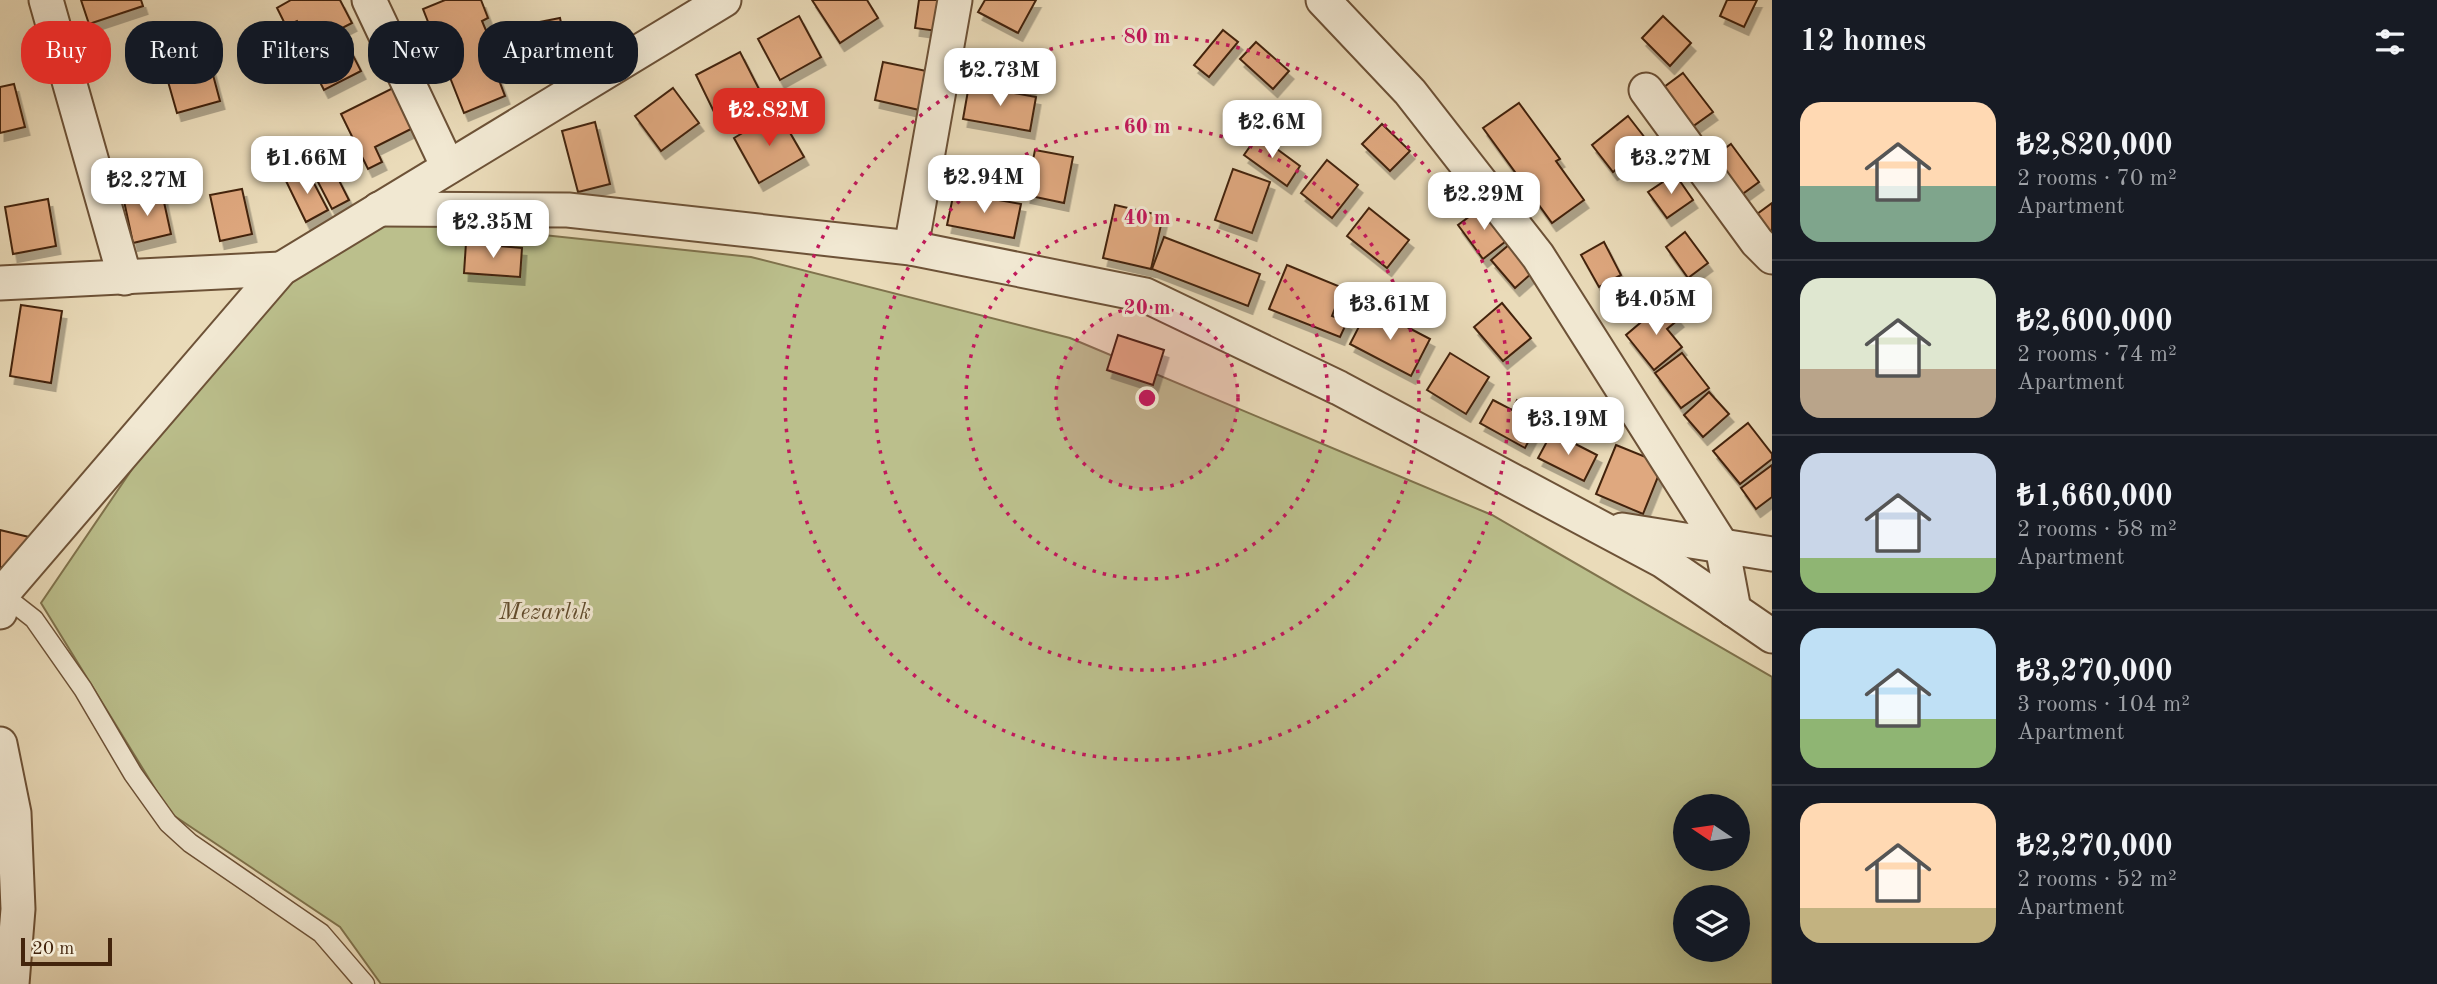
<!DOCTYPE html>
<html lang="en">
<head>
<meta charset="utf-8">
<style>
  body { margin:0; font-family:"Old Standard TT",serif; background:#20242c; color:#f1f3f6; height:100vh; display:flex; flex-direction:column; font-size:26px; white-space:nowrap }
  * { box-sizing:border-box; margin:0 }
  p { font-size:23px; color:#9ea1a6 }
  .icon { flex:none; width:38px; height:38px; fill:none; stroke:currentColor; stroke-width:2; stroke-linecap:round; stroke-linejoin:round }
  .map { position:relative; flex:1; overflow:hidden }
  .sheet { display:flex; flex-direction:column; background:#171b24; width:665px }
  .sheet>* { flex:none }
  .guide { position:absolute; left:21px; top:21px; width:665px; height:63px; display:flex; gap:14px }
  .needle { width:46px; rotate:283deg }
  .fabs { position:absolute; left:1673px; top:794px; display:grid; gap:14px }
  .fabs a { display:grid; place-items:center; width:77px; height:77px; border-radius:50%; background:#171b24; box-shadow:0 7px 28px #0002; font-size:35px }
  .scale { position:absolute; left:21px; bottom:18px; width:91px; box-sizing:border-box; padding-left:7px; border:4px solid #43240c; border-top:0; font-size:19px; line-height:24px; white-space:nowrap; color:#43240c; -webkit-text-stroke:5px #f1e8d2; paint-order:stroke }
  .price { position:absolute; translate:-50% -60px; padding:0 16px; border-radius:14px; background:#fff; color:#222; font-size:23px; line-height:46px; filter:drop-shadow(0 2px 4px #0008) }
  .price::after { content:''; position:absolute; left:50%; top:42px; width:21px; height:16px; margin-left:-10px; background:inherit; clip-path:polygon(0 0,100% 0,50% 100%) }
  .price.current { background:#d93025; color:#fff }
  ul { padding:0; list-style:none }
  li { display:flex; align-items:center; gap:21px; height:175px; padding:0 28px }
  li+li { border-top:2px solid #363941 }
  li span { display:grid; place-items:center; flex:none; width:196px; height:140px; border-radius:21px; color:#555 }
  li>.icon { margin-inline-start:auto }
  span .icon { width:84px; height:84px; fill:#fffc; stroke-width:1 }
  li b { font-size:30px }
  h2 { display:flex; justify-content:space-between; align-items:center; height:84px; padding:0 28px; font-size:30px }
  .pill { padding:0 24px; border-radius:28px; background:#171b24; box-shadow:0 7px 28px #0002; font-size:24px; line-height:63px }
  .pill.current { background:#d93025; color:#fff }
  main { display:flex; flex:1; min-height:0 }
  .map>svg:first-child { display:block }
</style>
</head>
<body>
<main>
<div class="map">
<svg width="1772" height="984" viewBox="0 0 1772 984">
  <defs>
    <filter id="shadow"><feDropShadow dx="4.5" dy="8" stdDeviation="0" flood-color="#0004"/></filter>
  </defs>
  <rect width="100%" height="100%" fill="#eadbb9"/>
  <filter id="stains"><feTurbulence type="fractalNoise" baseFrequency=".00286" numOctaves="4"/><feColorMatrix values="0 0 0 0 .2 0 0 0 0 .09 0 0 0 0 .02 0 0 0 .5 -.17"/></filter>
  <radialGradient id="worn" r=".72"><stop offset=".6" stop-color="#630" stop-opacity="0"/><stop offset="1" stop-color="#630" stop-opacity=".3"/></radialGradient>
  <path fill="#bbbf8c" stroke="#7f724c" stroke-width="2" fill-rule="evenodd" d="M 372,217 L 751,257 L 1070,338 L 1492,515 L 1772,677 L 1772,984 L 381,984 L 340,927 L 170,813 L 41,603 L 222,337 ZM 1685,807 L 1738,807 L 1738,859 L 1685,859 ZM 1685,898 L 1738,898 L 1738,950 L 1685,950 Z"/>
  <g fill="#dfa87f" stroke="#43240c" stroke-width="2" filter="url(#shadow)">
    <polygon points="81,0 141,0 143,6 89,24"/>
    <polygon points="291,0 340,0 352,23 309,45 297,21 286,26 277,8"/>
    <polygon points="445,0 481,0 488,18 482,21 497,57 491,59 505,96 464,113 423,9"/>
    <polygon points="812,0 867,0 878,18 840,43"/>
    <polygon points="919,0 949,0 944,32 915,28"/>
    <polygon points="985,0 1036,0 1018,33 978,12"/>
    <polygon points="1727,0 1757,0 1744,27 1720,16"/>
    <polygon points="799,16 821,57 780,80 758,39"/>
    <polygon points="1663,16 1691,43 1670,66 1642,38"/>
    <polygon points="560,18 570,66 529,74 519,26"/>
    <polygon points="1223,30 1238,42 1209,77 1194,65"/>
    <polygon points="342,34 361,71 324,90 305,53"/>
    <polygon points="1256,42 1289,71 1273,89 1240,59"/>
    <polygon points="205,45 220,101 177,113 161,57"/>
    <polygon points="740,52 760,91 715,114 696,75"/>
    <polygon points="973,57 1035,69 1030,93 968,81"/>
    <polygon points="883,62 936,73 928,112 875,100"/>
    <polygon points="1683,73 1713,112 1685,132 1656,93"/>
    <polygon points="14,84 25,127 0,133 0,87"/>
    <polygon points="399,85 419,125 375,147 382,162 368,169 341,114"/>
    <polygon points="969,85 1036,97 1030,131 963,119"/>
    <polygon points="673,88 699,123 661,151 635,116"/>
    <polygon points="1519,103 1560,159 1556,161 1584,200 1552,223 1483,128"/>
    <polygon points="778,112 804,157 759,183 734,138"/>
    <polygon points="1628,116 1649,143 1613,172 1592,145"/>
    <polygon points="595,122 610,184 578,192 562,131"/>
    <polygon points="1382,124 1410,151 1390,171 1362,144"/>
    <polygon points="1258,135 1300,166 1287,186 1244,155"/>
    <polygon points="320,143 349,200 332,209 303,153"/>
    <polygon points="1731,144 1759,182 1737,198 1709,160"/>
    <polygon points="1035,150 1073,157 1064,203 1026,195"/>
    <polygon points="1327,160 1358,185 1332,218 1301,193"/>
    <polygon points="1233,169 1270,182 1252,233 1215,220"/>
    <polygon points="307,170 328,210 306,222 286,181"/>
    <polygon points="1675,174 1693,200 1667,218 1648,192"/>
    <polygon points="242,189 252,234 220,241 210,195"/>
    <polygon points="954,192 1021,204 1014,238 947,225"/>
    <polygon points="162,193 171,234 133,243 124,201"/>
    <polygon points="48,199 56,246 13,254 5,207"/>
    <polygon points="1772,203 1772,244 1753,217"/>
    <polygon points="1115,205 1163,216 1151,269 1103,258"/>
    <polygon points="1485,205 1510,238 1483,259 1458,225"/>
    <polygon points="1369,208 1409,240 1387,268 1347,236"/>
    <polygon points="1685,232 1708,263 1688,278 1666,247"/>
    <polygon points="1164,237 1260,274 1248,306 1152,269"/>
    <polygon points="1517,238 1541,265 1515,288 1491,260"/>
    <polygon points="1604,242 1621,275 1599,287 1581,255"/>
    <polygon points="466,243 522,248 520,277 464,273"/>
    <polygon points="1287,265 1343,288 1332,316 1347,322 1340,337 1269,309"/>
    <polygon points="1665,302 1679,319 1667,329 1682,347 1654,370 1626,335"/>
    <polygon points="1502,303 1531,338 1503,361 1474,327"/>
    <polygon points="21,305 62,311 51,383 10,376"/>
    <polygon points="1369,307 1430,339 1411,376 1350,344"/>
    <polygon points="1118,335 1164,350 1153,385 1107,370"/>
    <polygon points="1450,353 1489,377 1466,414 1427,390"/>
    <polygon points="1682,353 1709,388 1681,408 1655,373"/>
    <polygon points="1709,392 1729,414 1703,437 1684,415"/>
    <polygon points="1493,400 1512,410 1517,400 1543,414 1525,448 1480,423"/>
    <polygon points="1748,423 1772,454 1772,459 1740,484 1713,451"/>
    <polygon points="1552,432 1597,455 1584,481 1538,458"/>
    <polygon points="1616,445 1663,464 1643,514 1596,494"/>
    <polygon points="1772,465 1772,497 1756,509 1741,488"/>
    <polygon points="0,530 29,537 17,571 0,567"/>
  </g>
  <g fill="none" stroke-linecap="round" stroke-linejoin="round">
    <g stroke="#6d5237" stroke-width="21">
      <polyline id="lane" points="2,594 34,619 83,689 133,774 168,823 190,843 321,933 365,984"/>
    </g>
    <g stroke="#6d5237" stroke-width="37">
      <g id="street">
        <polyline points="46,0 125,278"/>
        <polyline points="369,0 448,167"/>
        <polyline points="1323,0 1410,92 1538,256 1722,546 1734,610"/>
        <polyline points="1646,90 1757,242 1772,257"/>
        <polyline points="379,209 568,210 911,248 1145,295 1339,388 1663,561 1772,636"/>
        <polyline points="911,248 955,0"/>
        <polyline points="0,283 281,269"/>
        <polyline points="1622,530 1772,554"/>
        <polyline points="0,612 2,594 281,269 724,0"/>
        <polyline points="0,744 14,813 18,909 12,984"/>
      </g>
    </g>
    <use href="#lane" stroke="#f1e8d2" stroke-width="18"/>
    <use href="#street" stroke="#f1e8d2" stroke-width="33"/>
  </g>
  <circle cx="1147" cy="398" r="91" fill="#c2185b" fill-opacity=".12"/>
  <g fill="none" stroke="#c2185b" stroke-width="3.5" stroke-dasharray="3.5 7">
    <circle cx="1147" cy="398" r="91"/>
    <circle cx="1147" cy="398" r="181"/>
    <circle cx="1147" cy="398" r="272"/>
    <circle cx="1147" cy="398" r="362"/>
  </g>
  <g text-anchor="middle" stroke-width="6" stroke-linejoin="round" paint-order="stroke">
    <g font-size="24" font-style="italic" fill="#614b2c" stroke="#f1e8d2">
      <text x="545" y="619">Mezarlık</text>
    </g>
  </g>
  <circle cx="1147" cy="398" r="10" fill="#c2185b" stroke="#f1e8d2" stroke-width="3.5"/>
  <g font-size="21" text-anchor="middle" font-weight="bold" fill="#c2185b" stroke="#f1e8d2" stroke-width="6" stroke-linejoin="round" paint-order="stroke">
    <text x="1147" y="43">80 m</text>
    <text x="1147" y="133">60 m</text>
    <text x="1147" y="224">40 m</text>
    <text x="1147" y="314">20 m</text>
  </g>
  <rect width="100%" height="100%" filter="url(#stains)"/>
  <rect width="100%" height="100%" fill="url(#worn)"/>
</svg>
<div class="fabs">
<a><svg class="needle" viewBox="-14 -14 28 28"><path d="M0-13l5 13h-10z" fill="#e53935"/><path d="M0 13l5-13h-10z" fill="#9ea1a6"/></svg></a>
<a><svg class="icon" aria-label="layers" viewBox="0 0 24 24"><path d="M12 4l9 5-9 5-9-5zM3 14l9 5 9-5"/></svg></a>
</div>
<div class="scale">20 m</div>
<b class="price" style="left:1000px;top:108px">₺2.73M</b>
<b class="price current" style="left:769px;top:148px">₺2.82M</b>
<b class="price" style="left:1272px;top:160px">₺2.6M</b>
<b class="price" style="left:307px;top:196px">₺1.66M</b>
<b class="price" style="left:1671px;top:196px">₺3.27M</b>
<b class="price" style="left:984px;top:215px">₺2.94M</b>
<b class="price" style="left:147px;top:218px">₺2.27M</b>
<b class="price" style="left:1484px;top:232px">₺2.29M</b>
<b class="price" style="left:493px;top:260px">₺2.35M</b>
<b class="price" style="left:1656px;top:337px">₺4.05M</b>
<b class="price" style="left:1390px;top:342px">₺3.61M</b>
<b class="price" style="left:1568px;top:457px">₺3.19M</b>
<div class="guide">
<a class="pill current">Buy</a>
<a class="pill">Rent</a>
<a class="pill">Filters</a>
<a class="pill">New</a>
<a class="pill">Apartment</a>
</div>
</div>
<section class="sheet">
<h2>12 homes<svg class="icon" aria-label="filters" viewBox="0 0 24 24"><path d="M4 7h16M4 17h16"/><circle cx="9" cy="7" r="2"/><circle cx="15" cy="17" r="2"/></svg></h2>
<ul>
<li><span style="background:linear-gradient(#ffd9b3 60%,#7fa58c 0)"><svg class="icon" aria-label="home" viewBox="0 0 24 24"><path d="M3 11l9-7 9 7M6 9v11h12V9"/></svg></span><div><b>₺2,820,000</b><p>2 rooms · 70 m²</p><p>Apartment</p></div></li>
<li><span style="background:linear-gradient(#dfe7d0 65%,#b9a48a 0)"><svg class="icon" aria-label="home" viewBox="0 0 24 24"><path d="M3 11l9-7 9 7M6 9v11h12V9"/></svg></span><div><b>₺2,600,000</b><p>2 rooms · 74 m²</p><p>Apartment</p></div></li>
<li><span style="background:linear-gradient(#c9d6e8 75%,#8fb573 0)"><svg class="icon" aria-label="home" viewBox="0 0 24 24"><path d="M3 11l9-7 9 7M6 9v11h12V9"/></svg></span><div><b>₺1,660,000</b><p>2 rooms · 58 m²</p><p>Apartment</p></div></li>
<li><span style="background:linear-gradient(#bfe0f5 65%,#8fb573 0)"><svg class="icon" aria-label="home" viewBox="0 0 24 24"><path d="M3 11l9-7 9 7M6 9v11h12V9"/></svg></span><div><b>₺3,270,000</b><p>3 rooms · 104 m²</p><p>Apartment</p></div></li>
<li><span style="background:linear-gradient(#ffd9b3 75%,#c2b280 0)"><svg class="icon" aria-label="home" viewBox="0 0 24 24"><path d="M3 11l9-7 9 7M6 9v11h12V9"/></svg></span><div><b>₺2,270,000</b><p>2 rooms · 52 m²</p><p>Apartment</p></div></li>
</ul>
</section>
</main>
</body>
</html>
